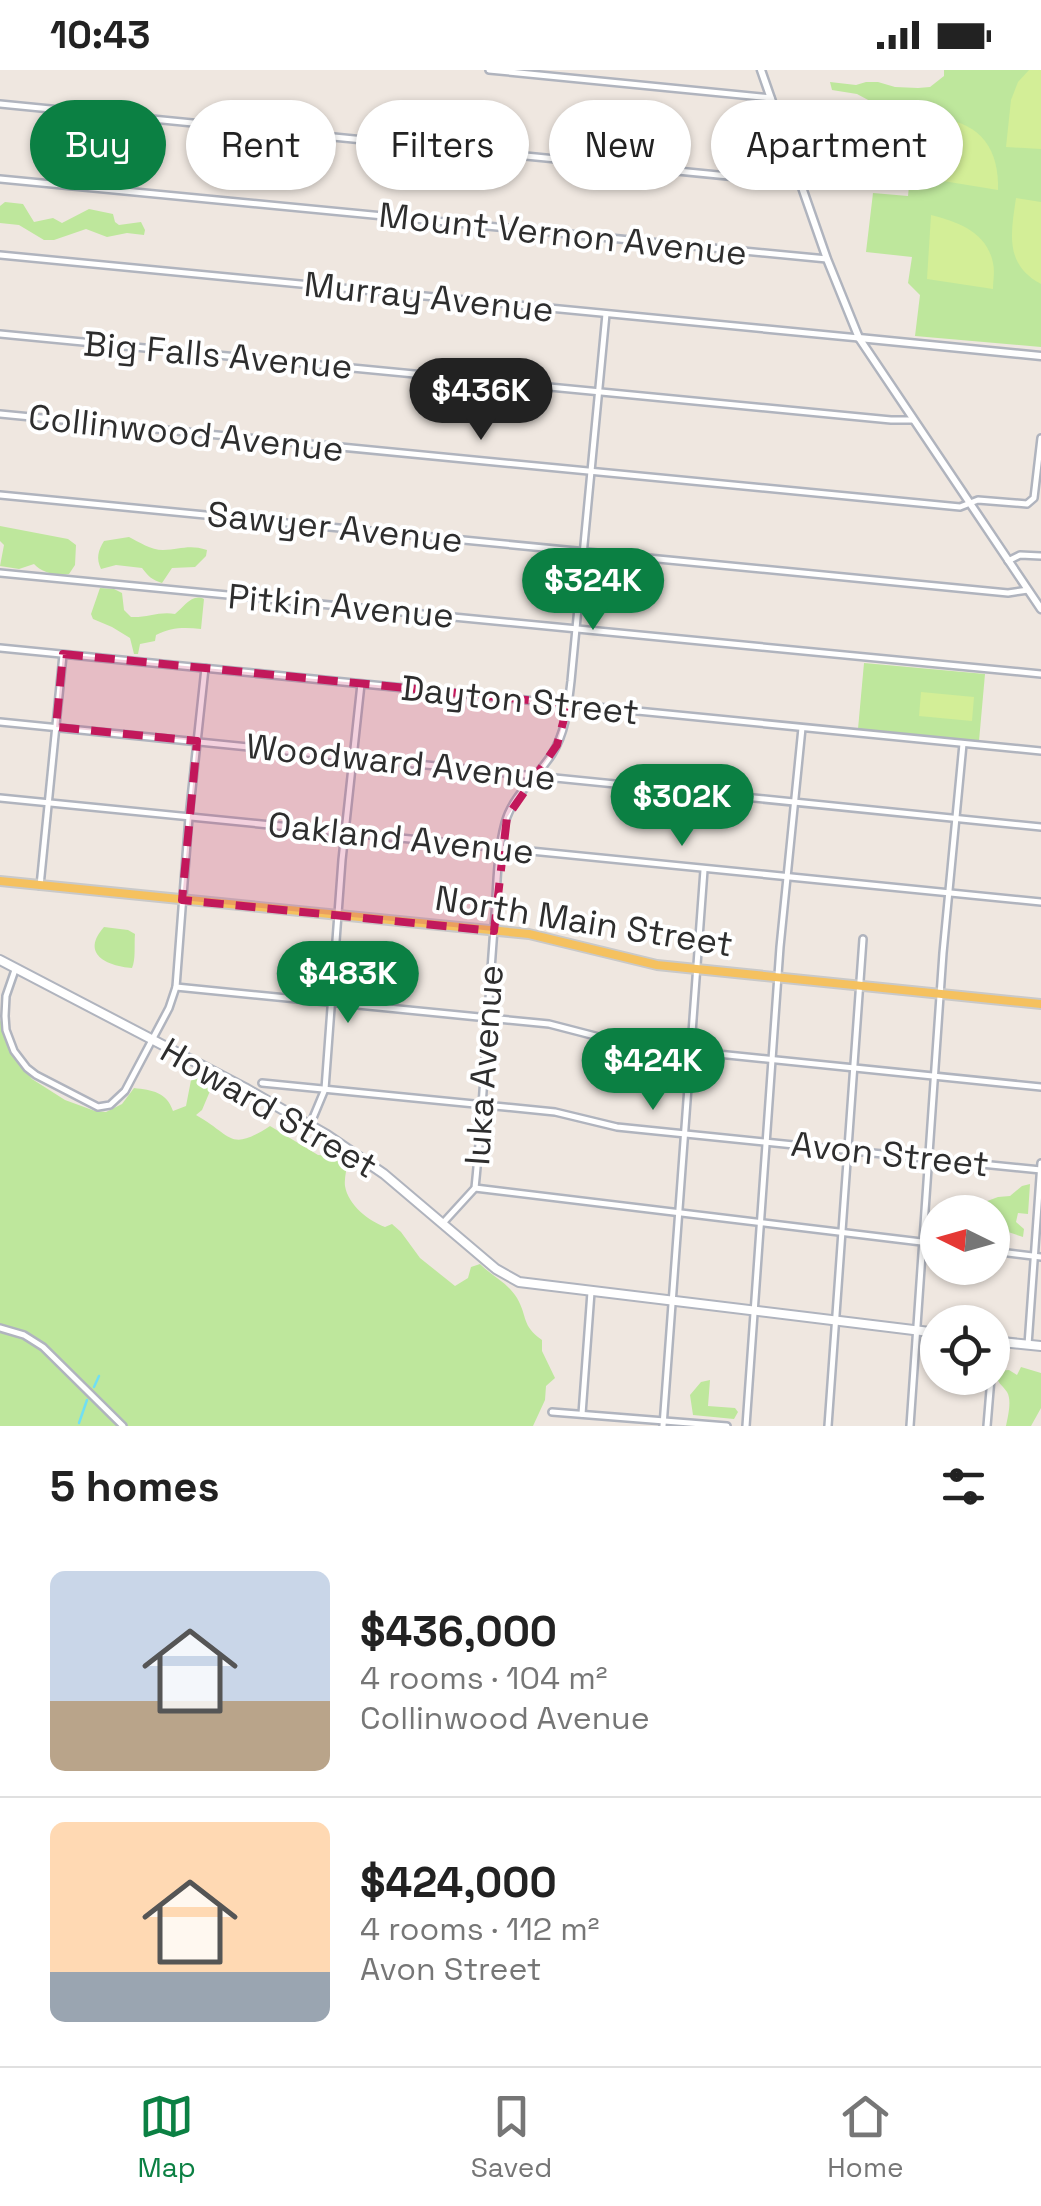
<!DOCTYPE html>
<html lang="en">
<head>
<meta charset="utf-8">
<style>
  body { margin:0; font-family:"Space Grotesk",sans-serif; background:#f2f2f2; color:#222; height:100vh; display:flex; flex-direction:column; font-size:38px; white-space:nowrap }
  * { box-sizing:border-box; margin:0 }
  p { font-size:32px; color:#767676 }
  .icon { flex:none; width:55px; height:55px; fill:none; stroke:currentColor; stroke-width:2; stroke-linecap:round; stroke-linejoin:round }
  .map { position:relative; height:1356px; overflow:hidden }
  .sheet { display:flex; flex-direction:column; background:#fff; flex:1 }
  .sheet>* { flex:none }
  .guide { position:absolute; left:30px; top:30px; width:982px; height:90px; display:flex; gap:20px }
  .needle { width:65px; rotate:275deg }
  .buttons { position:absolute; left:920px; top:1125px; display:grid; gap:20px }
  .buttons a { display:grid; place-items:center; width:90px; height:90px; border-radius:50%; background:#fff; box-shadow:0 2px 8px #0004; font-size:50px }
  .price { position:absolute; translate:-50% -85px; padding:0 22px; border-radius:35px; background:#0b8043; color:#fff; font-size:32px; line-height:65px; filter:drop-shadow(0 2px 5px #0008) }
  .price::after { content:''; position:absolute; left:50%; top:60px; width:30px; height:22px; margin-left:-15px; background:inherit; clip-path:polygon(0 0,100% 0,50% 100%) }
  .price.current { background:#222; color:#fff }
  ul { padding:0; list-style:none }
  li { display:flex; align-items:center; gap:30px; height:250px; padding:0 50px }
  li+li { border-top:2px solid #e0e0e0 }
  li span { display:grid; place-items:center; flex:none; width:280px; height:200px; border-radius:15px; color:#555 }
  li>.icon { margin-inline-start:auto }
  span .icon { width:120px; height:120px; fill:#fffc; stroke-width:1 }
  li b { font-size:42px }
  h2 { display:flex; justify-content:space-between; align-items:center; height:120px; padding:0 50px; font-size:42px }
  .tag { padding:0 35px; border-radius:45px; background:#fff; box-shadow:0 2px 8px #0004; font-size:35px; line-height:90px }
  .tag.current { background:#0b8043; color:#fff }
  .status { display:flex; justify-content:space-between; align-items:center; height:70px; padding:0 50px; background:#fff; direction:ltr }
  .status svg { height:28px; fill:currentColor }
  .tabs { display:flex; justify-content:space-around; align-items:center; height:140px; border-top:2px solid #e0e0e0; background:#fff; font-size:28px; color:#767676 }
  .tabs a { display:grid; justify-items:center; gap:5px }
  .tabs .current { color:#0b8043 }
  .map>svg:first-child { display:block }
</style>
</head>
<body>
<div class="status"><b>10:43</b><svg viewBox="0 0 49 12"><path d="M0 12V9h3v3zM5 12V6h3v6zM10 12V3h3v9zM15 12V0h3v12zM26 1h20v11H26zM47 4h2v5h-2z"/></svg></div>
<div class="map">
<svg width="1041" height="1356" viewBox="0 0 1041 1356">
  <rect width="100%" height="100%" fill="#efe7e0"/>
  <g fill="#bee79c">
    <polygon points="944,0 1041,0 1041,277 915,266 920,225 908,213 912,187 866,182 873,123 908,126 910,106 892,95 873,87 867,71 870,31 857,24 832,20 830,12 856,15 866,12 878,12 895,17 918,18 930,17 944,6"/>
    <polygon points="5,132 23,134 34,152 53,148 62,153 89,139 113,144 115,152 119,155 141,152 145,160 144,165 127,163 107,167 86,159 54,170 44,170 19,155 0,153 0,136"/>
    <path d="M 0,456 L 68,469 L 76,475 L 75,495 L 69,504 C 57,506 42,503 34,494 L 19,499 L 0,496 L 4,475 L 0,471 Z"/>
    <path d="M 129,467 C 139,472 151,480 163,480 C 180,480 188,474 207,480 L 206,486 L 195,497 L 172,498 L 162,513 C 152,510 148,506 142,498 L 116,495 L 101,499 C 96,488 98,481 104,471 Z"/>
    <path d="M 100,518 L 114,519 L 122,523 L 124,540 L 131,547 C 146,548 160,541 175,544 C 184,537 192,523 204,529 L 201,559 C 185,557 171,557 156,565 L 155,571 L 140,574 L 138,584 L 134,584 L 130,568 L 112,557 L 93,549 L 91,544 Z"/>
    <polygon points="864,593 985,604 979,671 858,659"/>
    <path d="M 104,857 L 128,860 L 135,864 C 134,875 136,889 132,898 C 107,896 80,884 104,857 Z"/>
    <path d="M 0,949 L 11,982 L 32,1009 L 65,1030 L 95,1041 L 106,1042 L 122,1034 L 134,1018 C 152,1020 167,1022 173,1041 L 186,1036 L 192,1005 L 197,1003 L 210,1010 L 213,1014 L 202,1040 L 196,1045 C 232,1065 229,1083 270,1056 L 318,1085 L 343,1087 L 348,1090 C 347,1098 344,1108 345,1116 C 348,1135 369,1151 385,1157 L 392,1154 L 401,1162 L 420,1188 L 455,1216 L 468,1208 L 471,1197 L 480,1194 C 492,1206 508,1213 517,1228 C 528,1247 521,1255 542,1270 L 542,1281 L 555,1308 L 546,1316 L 545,1330 L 533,1356 L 0,1356 Z"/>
    <polygon points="1030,1114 1028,1144 1018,1143 1016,1152 1024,1159 1023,1167 993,1157 992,1142 946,1142 945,1139 951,1131 961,1128 982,1133 998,1127 1010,1126 1022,1116"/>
    <path d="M 1021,1297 L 1041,1303 L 1041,1338 L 1031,1356 L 1006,1356 C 1008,1346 1012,1330 1007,1322 C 1000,1312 996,1314 998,1301 L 1009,1300 L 1017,1305 Z"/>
    <polygon points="710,1310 708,1336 735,1338 738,1342 734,1349 693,1345 690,1325 701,1312"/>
  </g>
  <g fill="#d3ee97">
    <polygon points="1029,0 1041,0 1041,79 1006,77 1011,30 1018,12"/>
    <path d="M 940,48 C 982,54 999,80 998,120 L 931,109 Z"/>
    <path d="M 1016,128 L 1041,132 L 1041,214 C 1004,194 1011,163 1016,128 Z"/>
    <path d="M 931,145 C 958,152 987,162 993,193 C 995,201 993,211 993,219 L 927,209 Z"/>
    <polygon points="921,622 974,627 972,651 919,646"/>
  </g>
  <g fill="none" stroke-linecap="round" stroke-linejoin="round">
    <g stroke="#71dff3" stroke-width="2.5">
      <polyline points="94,1317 99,1306"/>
      <polyline points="79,1353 87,1330"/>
    </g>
    <g stroke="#b0b4be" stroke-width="10">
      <g id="minor">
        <polyline points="489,0 771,28"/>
        <polyline points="0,34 768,110 800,111"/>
        <polyline points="0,109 827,189"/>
        <polyline points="0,185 859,268"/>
        <polyline points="0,264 891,350 913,350"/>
        <polyline points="0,344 960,437 978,430 1027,434 1034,428 1041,368"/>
        <polyline points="0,425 1008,523 1028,520"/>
        <polyline points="1008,491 1020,485 1041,486"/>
        <polyline points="0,503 1041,604"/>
        <polyline points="0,578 1041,681"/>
        <polyline points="0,652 1041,757"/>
        <polyline points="0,728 1041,832"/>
        <polyline points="40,816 63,585"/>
        <polyline points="15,900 6,926 5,946 6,960 14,981 27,998 36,1005 98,1037 110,1035 125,1021 169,938 176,917 189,747 205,598"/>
        <polyline points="176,917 549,954 630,975 1041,1017"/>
        <polyline points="262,1013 555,1042 617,1057 1041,1100"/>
        <polyline points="310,1055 325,1019 342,790 361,614"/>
        <polyline points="475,1118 938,1174"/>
        <path d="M 443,1153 L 475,1118 C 484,1032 487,946 494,859 C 497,824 496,787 505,753 C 513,724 537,708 552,684 C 566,662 568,636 571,611 L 606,244"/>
        <polyline points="992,1181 1041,1187"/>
        <polyline points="0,1258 24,1265 43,1277 123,1356"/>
        <polyline points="1028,1275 1041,1093"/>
        <polyline points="992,1281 993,1271"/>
        <polyline points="552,1342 727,1356"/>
        <polyline points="582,1344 591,1222"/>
        <polyline points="663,1356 704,800"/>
        <polyline points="746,1356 780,877 802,658"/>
        <polyline points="828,1356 863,869"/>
        <polyline points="910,1356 943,883 963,674"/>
        <polyline points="987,1356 991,1308"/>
      </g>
    </g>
    <g stroke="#b0b4be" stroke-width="11">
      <g id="tertiary">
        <polyline points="761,0 827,189 859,268 1041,539"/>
        <polyline points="859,268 1041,286"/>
      </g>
    </g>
    <g stroke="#b0b4be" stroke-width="12">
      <g id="secondary">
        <polyline points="0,890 245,1018 327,1065 384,1104 496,1199 519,1212 938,1263"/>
        <polyline points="992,1271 1041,1276"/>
      </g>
    </g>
    <g stroke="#c9c9c9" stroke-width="12">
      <polyline id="primary" points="0,811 529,864 657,895 1041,934"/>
    </g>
    <use href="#minor" stroke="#fff" stroke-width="5"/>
    <use href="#tertiary" stroke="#fff" stroke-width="6"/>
    <use href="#secondary" stroke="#fff" stroke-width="8"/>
    <use href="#primary" stroke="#f5c15f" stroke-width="8"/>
  </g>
  <path fill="#c2185b" fill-opacity="0.2" stroke="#c2185b" stroke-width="8" stroke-dasharray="20 12" stroke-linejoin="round" d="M 63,584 L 568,634 L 557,675 L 507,747 L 494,861 L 182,830 L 197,671 L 56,657 Z"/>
  <g text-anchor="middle" stroke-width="8" stroke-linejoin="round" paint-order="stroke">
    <g font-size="35" fill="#2e2e2e" stroke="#fff">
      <text transform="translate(563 164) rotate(6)" y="12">Mount Vernon Avenue</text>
      <text transform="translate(429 227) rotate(6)" y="12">Murray Avenue</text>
      <text transform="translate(218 285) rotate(5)" y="12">Big Falls Avenue</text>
      <text transform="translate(186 363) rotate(6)" y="12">Collinwood Avenue</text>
      <text transform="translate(335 457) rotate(6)" y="12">Sawyer Avenue</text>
      <text transform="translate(341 536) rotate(5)" y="12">Pitkin Avenue</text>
      <text transform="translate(520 630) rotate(6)" y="12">Dayton Street</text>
      <text transform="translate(401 692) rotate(6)" y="12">Woodward Avenue</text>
      <text transform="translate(401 768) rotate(6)" y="12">Oakland Avenue</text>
      <text transform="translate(584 851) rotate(9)" y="12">North Main Street</text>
      <text transform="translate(484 995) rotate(-86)" y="12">Iuka Avenue</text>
      <text transform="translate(269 1038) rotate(30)" y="12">Howard Street</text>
      <text transform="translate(890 1084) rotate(6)" y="12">Avon Street</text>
    </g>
  </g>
</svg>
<div class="buttons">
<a><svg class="needle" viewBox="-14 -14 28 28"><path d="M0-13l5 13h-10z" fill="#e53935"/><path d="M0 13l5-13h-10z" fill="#767676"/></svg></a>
<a><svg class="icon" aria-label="locate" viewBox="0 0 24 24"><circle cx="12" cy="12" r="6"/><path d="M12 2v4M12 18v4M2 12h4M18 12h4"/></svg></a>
</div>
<b class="price current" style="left:481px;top:373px">$436K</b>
<b class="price" style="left:593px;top:563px">$324K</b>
<b class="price" style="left:682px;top:779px">$302K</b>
<b class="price" style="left:348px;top:956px">$483K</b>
<b class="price" style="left:653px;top:1043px">$424K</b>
<div class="guide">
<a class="tag current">Buy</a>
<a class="tag">Rent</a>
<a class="tag">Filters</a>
<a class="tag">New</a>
<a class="tag">Apartment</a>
</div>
</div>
<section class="sheet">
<h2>5 homes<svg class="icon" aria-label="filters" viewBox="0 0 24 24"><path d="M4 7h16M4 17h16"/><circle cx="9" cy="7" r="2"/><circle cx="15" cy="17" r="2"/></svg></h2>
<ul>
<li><span style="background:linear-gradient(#c9d6e8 65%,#b9a48a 0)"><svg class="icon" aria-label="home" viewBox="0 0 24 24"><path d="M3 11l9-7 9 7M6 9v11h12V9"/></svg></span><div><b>$436,000</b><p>4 rooms · 104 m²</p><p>Collinwood Avenue</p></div></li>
<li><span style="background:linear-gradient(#ffd9b3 75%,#9aa5b1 0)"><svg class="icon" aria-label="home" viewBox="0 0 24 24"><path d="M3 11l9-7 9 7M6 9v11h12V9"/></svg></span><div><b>$424,000</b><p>4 rooms · 112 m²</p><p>Avon Street</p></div></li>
</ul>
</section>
<nav class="tabs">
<a class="current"><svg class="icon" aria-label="map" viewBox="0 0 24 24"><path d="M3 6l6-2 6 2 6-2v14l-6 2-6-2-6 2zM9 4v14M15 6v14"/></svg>Map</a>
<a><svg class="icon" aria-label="saved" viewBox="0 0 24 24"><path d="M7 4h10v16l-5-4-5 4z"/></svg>Saved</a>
<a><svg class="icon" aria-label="home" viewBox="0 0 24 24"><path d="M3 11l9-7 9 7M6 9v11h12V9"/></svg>Home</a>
</nav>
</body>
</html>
